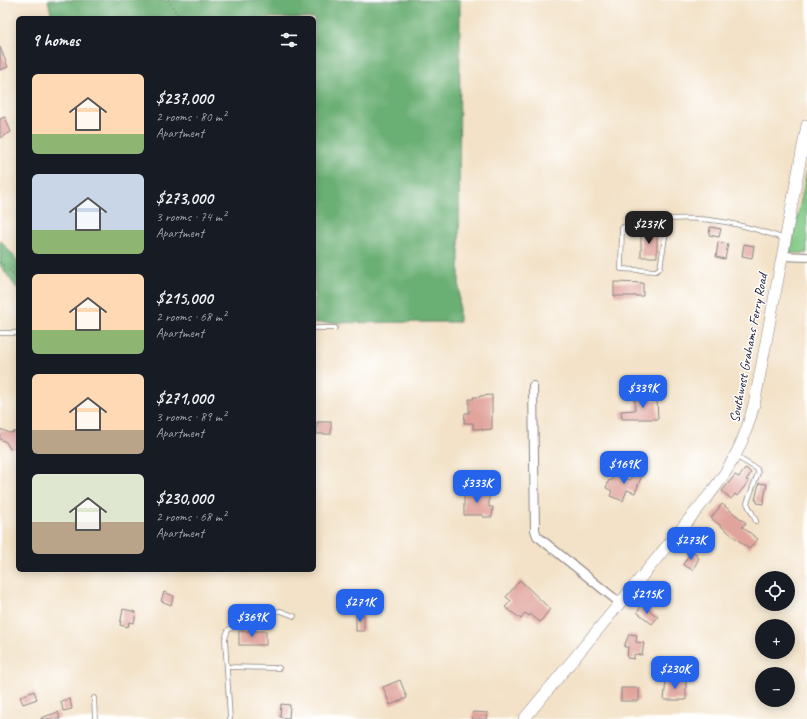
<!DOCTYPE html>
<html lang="en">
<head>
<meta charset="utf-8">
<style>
  body { margin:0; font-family:Caveat,sans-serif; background:#242831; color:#f1f3f6; height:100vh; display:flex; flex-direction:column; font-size:15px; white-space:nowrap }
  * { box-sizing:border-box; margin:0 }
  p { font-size:13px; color:#9ea1a6 }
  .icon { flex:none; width:22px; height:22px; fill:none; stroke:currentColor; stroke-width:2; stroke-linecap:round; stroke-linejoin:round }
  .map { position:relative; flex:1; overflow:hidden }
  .drawer { position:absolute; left:16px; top:16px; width:300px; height:556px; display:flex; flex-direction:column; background:#171b24; border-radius:6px; box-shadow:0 2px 10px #0003 }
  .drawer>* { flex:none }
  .controls { position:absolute; left:755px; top:571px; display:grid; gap:8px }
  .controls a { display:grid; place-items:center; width:40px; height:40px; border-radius:50%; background:#171b24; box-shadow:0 2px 10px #0003; font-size:20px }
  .price { position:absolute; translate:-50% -34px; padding:0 9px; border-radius:8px; background:#2563eb; color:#fff; font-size:13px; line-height:26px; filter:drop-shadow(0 1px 2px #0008) }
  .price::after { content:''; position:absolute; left:50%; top:24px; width:12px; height:9px; margin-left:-6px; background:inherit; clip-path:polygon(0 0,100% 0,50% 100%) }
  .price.active { background:#222; color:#fff }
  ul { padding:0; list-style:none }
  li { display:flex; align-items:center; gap:12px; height:100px; padding:0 16px }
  li span { display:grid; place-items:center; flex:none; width:112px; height:80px; border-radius:6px; color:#555 }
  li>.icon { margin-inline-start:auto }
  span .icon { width:48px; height:48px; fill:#fffc; stroke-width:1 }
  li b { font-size:17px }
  h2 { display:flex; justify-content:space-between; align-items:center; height:48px; padding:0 16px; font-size:17px }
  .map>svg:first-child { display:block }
</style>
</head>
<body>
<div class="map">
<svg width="807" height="719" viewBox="0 0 807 719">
  <rect width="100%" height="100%" fill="#fff"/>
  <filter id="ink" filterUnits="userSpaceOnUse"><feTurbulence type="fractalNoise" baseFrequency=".025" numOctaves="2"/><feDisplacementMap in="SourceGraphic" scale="8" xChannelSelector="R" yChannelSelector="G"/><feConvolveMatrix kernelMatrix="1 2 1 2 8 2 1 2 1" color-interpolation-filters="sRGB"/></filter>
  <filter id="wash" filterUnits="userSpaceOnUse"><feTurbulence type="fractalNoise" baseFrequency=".012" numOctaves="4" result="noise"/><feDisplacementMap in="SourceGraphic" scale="16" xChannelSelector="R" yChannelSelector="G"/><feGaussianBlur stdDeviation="0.9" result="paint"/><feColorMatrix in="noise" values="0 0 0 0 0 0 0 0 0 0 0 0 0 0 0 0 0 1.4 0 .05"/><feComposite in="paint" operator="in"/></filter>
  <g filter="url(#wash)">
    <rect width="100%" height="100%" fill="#f3e2c8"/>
    <polygon fill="#83cb86" stroke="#527660" points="807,171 807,253 790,253"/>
    <g fill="#6aaf73" stroke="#466857">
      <polygon points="48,0 460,0 459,322 314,323 314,18 52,18"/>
      <polygon points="0,240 18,261 18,290 0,265"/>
    </g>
    <g id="blocks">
      <g fill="#e1a49d">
        <polygon points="0,47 8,67 0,70"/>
        <polygon points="5,117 11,132 0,138 0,119"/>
        <polygon points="710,227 721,229 719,237 709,235"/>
        <rect x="641" y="233" width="16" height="24"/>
        <polygon points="718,242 728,244 725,259 716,257"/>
        <polygon points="744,244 754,246 752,258 742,256"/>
        <polygon points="614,282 643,283 643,296 614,296"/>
        <polygon points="492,395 492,429 482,430 482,429 473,429 473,423 464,423 465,413 469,413 469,399 474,399 473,397 480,397 480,396"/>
        <polygon points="635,395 653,395 653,401 657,401 658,419 622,419 621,411 635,410"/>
        <rect x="317" y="422" width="14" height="12"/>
        <polygon points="0,429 10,433 18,431 18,447 10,449 6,442 0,439"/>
        <polygon points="746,468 751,473 746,480 749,481 737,496 735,494 731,499 722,491 735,475 739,477"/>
        <polygon points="634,470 643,473 635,493 627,490 623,501 610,496 612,491 606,488 609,480 611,481 614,475 630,480"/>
        <polygon points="759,483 767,484 763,504 757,503 757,500 755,500"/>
        <polygon points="464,492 489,492 489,507 493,507 492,517 483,517 483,515 464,515"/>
        <polygon points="722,504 746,523 742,527 758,539 749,549 711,518"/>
        <polygon points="691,551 697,554 696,556 699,558 693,570 683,565"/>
        <polygon points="520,580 550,609 540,622 530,614 529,616 525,613 521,619 505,607 511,601 506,597"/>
        <polygon points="164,592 174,596 171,605 161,601"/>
        <polygon points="642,605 658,617 652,624 637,612"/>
        <polygon points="123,609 136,612 134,623 129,622 128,627 120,625"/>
        <rect x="356" y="615" width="8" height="16"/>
        <rect x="239" y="631" width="27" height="14"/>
        <polygon points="629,634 637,635 636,642 644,643 642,655 634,654 634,659 627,658 628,647 624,647"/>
        <polygon points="400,680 407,698 390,705 383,687"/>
        <polygon points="666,680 686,680 686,700 664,700"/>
        <rect x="621" y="688" width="18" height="13"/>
        <polygon points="34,691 37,699 23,704 20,697"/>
        <polygon points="70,699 72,709 63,711 61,701"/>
        <polygon points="281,704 290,705 289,718 280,717"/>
        <polygon points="58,712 60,719 41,719 41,718"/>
        <polygon points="473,712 488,713 487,719 472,719"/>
      </g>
    </g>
  </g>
  <g filter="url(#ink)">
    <use href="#blocks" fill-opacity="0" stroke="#8a8282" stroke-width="1"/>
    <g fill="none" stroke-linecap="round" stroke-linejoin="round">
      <g stroke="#8a8282" stroke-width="5.5">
        <g id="service">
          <path d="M 668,219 L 660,268 L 656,271 L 621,269 L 622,228 L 623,227 C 638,224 654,220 669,219 C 711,216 745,225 785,239"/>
          <polyline points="314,328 335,328"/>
          <polyline points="0,333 18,333"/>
          <polyline points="737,457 757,469 758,473 747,503 756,521"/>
          <polyline points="228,667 279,668"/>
          <polyline points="94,698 95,719"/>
          <polyline points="230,719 225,639 228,630 233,627 265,613 281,611 294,616"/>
        </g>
      </g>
      <g stroke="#8a8282" stroke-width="10">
        <g id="minor">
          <polyline points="782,256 807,257"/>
          <polyline points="533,386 535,530 537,536 620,603"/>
        </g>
      </g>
      <g stroke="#8a8282" stroke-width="12">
        <path id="secondary" d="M 524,719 L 710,494 C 734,463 746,438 755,400 L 807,125"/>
      </g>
      <g stroke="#8a8282" stroke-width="1.5" stroke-dasharray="1 3" stroke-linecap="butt">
        <polyline points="168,0 180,18"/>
        <polyline points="0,262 18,278"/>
      </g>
      <use href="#service" stroke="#fff" stroke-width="4"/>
      <use href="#minor" stroke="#fff" stroke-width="8"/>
      <use href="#secondary" stroke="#fff" stroke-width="11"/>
    </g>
  </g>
  <g text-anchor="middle" stroke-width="3" stroke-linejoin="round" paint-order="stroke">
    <g font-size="14" fill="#22223b" stroke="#fff">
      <text transform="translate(748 348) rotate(-79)" y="5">Southwest Grahams Ferry Road</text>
    </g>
  </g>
</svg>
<div class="controls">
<a><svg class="icon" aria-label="locate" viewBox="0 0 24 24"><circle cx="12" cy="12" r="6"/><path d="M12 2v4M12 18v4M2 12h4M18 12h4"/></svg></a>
<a>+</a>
<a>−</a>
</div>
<b class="price active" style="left:649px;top:245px">$237K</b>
<b class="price" style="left:643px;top:409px">$339K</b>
<b class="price" style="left:624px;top:485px">$169K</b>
<b class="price" style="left:477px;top:504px">$333K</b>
<b class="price" style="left:691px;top:561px">$273K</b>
<b class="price" style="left:647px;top:615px">$215K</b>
<b class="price" style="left:360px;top:623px">$271K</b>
<b class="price" style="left:252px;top:638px">$369K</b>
<b class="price" style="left:675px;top:690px">$230K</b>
<section class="drawer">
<h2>9 homes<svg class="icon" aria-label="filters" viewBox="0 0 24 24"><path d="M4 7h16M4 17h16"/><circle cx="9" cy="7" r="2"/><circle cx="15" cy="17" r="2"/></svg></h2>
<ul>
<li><span style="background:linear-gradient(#ffd9b3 75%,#8fb573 0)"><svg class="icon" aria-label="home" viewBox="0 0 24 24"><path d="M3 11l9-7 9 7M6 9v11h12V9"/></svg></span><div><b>$237,000</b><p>2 rooms · 80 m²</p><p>Apartment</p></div></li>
<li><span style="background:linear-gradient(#c9d6e8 70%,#8fb573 0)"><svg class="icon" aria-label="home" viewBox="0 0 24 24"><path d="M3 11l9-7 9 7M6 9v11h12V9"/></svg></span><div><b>$273,000</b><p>3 rooms · 74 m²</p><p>Apartment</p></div></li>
<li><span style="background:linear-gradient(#ffd9b3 70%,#8fb573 0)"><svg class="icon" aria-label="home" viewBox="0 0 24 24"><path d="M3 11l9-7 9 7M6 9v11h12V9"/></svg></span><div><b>$215,000</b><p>2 rooms · 68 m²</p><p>Apartment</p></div></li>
<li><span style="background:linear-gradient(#ffd9b3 70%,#b9a48a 0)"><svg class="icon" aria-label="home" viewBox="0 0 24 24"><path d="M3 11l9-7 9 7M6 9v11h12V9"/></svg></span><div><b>$271,000</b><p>3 rooms · 89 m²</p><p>Apartment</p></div></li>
<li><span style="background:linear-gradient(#dfe7d0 60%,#b9a48a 0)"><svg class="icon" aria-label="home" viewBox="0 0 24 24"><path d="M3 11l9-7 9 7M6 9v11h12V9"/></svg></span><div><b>$230,000</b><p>2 rooms · 68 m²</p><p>Apartment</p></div></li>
</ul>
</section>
</div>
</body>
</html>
